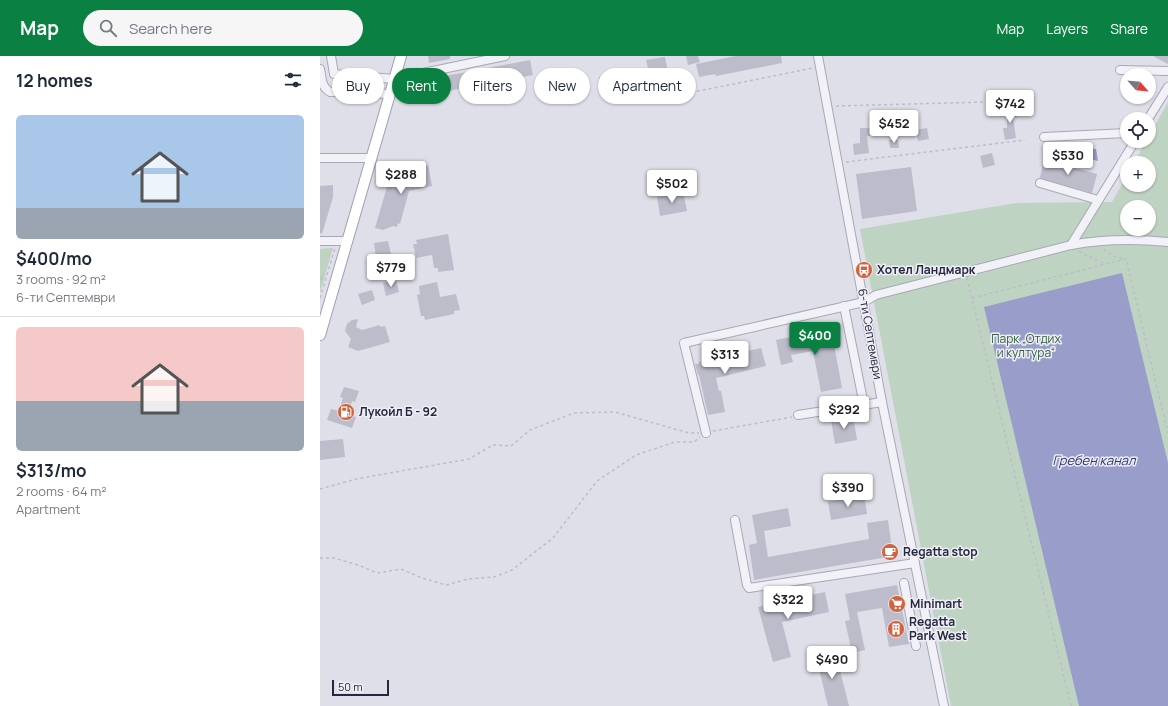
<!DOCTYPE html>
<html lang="en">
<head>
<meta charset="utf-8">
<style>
  body { margin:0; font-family:Manrope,sans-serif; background:#f6f6f7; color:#1f2937; height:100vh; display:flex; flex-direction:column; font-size:15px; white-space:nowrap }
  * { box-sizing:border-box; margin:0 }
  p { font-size:13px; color:#747a83 }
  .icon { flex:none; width:22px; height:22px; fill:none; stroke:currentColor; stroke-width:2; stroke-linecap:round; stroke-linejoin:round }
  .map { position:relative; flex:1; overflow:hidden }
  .panel { display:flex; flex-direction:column; background:#fff; width:320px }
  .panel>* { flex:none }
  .guide { position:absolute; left:12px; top:12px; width:380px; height:36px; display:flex; gap:8px }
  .needle { width:26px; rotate:117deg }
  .controls { position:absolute; left:800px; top:12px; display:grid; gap:8px }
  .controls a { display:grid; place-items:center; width:36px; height:36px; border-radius:50%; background:#fff; box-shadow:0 1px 3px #0004; font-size:20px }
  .scale { position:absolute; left:12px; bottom:10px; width:57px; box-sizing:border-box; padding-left:4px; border:2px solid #282740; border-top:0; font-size:11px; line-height:14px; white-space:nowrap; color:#282740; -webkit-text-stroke:3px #eeeef6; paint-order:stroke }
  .price { position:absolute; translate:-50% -34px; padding:0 9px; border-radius:4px; background:#fff; color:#222; font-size:13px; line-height:26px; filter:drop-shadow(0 1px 2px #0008) }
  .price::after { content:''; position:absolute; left:50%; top:24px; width:12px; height:9px; margin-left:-6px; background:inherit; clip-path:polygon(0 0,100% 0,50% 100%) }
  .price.active { background:#0b8043; color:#fff }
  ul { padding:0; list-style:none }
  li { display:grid; align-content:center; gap:8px; height:212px; padding:0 16px }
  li+li { border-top:1px solid #e0e1e3 }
  li span { display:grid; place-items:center; height:124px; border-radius:6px; color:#555 }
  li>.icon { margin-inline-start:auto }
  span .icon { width:72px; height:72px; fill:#fffc; stroke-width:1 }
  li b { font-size:17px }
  h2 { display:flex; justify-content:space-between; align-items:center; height:48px; padding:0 16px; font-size:17px }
  .tag { padding:0 14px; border-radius:18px; background:#fff; box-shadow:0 1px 3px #0004; font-size:14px; line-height:36px }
  .tag.active { background:#0b8043; color:#fff }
  header { display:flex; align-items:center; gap:24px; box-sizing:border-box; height:56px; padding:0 20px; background:#0b8043; color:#fff }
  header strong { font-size:19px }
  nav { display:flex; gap:22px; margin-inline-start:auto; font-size:14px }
  .search { width:280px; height:36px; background:#f6f6f7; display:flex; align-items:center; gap:10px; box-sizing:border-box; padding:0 14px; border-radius:22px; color:#747a83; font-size:15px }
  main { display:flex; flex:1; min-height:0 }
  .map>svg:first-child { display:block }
</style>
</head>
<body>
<header>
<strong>Map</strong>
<div class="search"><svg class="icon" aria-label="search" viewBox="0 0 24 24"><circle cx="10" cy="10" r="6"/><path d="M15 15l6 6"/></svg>Search here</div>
<nav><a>Map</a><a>Layers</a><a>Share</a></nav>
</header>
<main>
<section class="panel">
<h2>12 homes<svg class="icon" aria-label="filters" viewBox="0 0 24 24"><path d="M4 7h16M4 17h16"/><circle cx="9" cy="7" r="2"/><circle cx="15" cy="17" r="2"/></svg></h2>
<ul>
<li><span style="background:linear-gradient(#a9c7e8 75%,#9aa5b1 0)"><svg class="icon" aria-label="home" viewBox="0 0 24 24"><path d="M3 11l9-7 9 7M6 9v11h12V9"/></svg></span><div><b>$400/mo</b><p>3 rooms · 92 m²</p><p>6-ти Септември</p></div></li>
<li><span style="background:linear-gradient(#f6c9c9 60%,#9aa5b1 0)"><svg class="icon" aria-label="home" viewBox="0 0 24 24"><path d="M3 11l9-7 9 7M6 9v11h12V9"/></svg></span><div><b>$313/mo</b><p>2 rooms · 64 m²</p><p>Apartment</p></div></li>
</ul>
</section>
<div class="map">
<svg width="848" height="650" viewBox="0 0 848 650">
  <rect width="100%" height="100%" fill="#dfdfe9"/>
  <g fill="#bfd3c2" fill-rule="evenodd">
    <path d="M 848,46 L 848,650 L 631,650 L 540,173 L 696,147 L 792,146 L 807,119 L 807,129 L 829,129 L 829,107 L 814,107 L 826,85 L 829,85 L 829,80 ZM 807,151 L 829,151 L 829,173 L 807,173 Z"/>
    <polygon points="13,192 0,237 0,193"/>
  </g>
  <g fill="#989dca">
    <polygon points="764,93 776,93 778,105 763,101"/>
    <polygon points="802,217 848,407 848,650 759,650 664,251"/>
  </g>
  <g fill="#bcbccb">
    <polygon points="108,0 130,0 130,3 109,7"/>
    <polygon points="366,0 378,0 380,6 368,9"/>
    <polygon points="416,0 461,0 462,7 396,20 395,18 379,21 376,8"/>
    <polygon points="833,0 848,0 848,8"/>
    <polygon points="345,1 348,16 354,14 356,25 343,28 340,15 329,16 326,4"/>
    <polygon points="210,4 213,19 123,36 120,21"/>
    <polygon points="314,13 315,14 316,14 320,32 308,34 308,36 295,39 294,37 283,39 279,21 283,21 282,19"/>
    <polygon points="337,29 339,41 333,42 331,30"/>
    <polygon points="687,52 697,52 697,61 693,61 696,82 685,84 683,72 687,72"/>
    <polygon points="540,72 557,72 558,79 547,80 549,97 534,99 533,88 540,87"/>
    <polygon points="607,72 609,83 598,85 596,74"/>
    <polygon points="569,84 578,84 579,92 570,92"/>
    <polygon points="672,97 675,109 663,112 660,100"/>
    <polygon points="724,103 777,118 772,137 720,122"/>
    <polygon points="108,109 112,130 89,135 80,168 78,167 77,171 73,170 63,174 55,172 69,124 80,115"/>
    <polygon points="591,111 597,155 542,163 536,118"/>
    <polygon points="13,129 13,141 2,178 0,177 0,130"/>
    <polygon points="363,136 367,155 340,160 337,141"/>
    <polygon points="128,178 134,214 118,216 118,212 114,212 112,199 96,202 93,188 97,188 96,184"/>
    <polygon points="68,185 71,198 56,201 54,187"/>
    <polygon points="76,224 79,236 66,240 63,227"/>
    <polygon points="117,226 120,241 136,238 140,254 134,255 134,258 105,264 104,260 101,260 97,239 100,238 99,230"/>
    <polygon points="52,234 55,244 42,249 38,238"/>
    <polygon points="38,263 36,271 42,274 60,269 60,271 65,270 70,286 38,295 28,291 31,283 25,275 27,268 32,264"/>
    <polygon points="511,273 522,332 501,336 493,295 471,299 473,306 461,309 456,284"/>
    <polygon points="441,292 446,310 396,322 399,335 401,335 405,356 388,359 379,319 378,319 375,308 379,308 379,306"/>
    <polygon points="24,331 39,335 35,346 32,345 28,359 36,361 32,372 7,364 11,353 19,355 23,342 20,341"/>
    <polygon points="533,360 537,384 515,388 511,364"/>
    <polygon points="23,383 25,401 0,404 0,385"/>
    <polygon points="544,439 547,458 511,464 508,446"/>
    <polygon points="468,452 471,470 444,475 448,501 549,483 547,467 568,464 573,500 434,524 429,489 437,487 432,459"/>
    <polygon points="577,529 589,588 569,591 562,552 537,556 545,594 532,597 525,565 530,564 525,538"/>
    <polygon points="505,536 509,556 462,566 471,601 453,606 438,551"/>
    <polygon points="515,595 529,650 508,650 496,600"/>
  </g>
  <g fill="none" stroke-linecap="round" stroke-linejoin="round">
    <g stroke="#a8a8b6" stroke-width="10">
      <g id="minor">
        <polyline points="11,0 14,18 74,23 185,0"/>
        <polyline points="498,0 562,346 624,650"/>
        <path d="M 0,13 C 2,22 1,31 10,36 L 70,38"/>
        <polyline points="800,14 848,15"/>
        <polyline points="828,63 848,31"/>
        <polyline points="724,81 807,77"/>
        <polyline points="0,102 51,102"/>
        <polyline points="720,127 778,144"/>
        <polyline points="0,185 26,185"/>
        <polyline points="751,189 815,85"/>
        <polyline points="524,250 544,349"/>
        <polyline points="478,359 562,346"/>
        <path d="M 386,377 L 364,287 L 544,246 L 556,239 L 751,189 C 783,183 816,183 848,186"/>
        <polyline points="415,464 427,529 429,532 595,507"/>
        <polyline points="584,527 596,590"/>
      </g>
    </g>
    <g stroke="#9e9eb5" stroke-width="12">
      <polyline id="major" points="0,279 81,0"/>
    </g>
    <g stroke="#bdbcc7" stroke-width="1.5" stroke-dasharray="3 3" stroke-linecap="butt">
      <polyline points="324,46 493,12"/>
      <polyline points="516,50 703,45"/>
      <polyline points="526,106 705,84"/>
      <polyline points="784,193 793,200 806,203"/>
      <polyline points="759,195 763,198 786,208"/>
      <polyline points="647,222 652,242"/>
      <polyline points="0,223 6,221"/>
      <polyline points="0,242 15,192"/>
      <polyline points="393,375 472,361"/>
      <polyline points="0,433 36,423 149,403 173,389 191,390 210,374 254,357 295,356 369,377 379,377"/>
      <polyline points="0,502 14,502 38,509 57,517 81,513 102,522 126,529 148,523 174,521 192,514 233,482 277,425 316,399 355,386 374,386 380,381"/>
      <polyline points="751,650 652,242 806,203 848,377"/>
    </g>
    <use href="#minor" stroke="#f2f1f7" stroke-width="8"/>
    <use href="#major" stroke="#fff" stroke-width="10"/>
  </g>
  <defs>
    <g id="bus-disc" transform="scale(0.9)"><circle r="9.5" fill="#d2633f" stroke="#eeeef6"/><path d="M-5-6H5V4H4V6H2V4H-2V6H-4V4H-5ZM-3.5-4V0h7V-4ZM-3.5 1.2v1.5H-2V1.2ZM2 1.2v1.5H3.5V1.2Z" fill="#fff"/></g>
    <g id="fuel-disc" transform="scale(0.9)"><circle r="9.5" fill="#d2633f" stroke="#eeeef6"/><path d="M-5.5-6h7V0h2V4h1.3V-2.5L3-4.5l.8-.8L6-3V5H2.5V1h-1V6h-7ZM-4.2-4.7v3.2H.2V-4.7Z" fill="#fff"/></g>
    <g id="cafe-disc" transform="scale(0.9)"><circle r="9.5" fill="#d2633f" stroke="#eeeef6"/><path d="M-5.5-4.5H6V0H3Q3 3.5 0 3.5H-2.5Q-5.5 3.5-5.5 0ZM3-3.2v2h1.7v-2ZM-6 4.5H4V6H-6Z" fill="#fff"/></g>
    <g id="supermarket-disc" transform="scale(0.9)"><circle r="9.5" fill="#d2633f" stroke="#eeeef6"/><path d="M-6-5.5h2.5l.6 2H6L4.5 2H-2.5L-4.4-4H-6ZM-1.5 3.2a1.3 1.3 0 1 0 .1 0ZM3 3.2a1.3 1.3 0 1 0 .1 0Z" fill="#fff"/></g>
    <g id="building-disc" transform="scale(0.9)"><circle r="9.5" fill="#d2633f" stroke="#eeeef6"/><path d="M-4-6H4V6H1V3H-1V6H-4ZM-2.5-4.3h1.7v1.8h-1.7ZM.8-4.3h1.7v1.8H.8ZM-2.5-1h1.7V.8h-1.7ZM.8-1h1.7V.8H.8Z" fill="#fff"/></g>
  </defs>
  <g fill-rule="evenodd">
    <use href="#bus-disc" x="544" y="214"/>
    <use href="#fuel-disc" x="26" y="356"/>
    <use href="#cafe-disc" x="570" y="496"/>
    <use href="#supermarket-disc" x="577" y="548"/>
    <use href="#building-disc" x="576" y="573"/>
  </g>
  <g text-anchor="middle" stroke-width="3" stroke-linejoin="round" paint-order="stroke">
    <g font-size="12" font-weight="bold" fill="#282740" stroke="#eeeef6" text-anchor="start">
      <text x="557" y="218">Хотел Ландмарк</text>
      <text x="39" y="360">Лукойл Б - 92</text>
      <text x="583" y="500">Regatta stop</text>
      <text x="590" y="552">Minimart</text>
      <text x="589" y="570">Regatta<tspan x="589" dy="14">Park West</tspan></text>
    </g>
    <g font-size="12" fill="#282740" stroke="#eeeef6">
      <text transform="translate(550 278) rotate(80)" y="4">6-ти Септември</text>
    </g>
    <g font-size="12" fill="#345c3c" stroke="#eeeef6">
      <text x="706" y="287">Парк „Отдих<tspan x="706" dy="14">и култура“</tspan></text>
    </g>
    <g font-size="13" font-style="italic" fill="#303475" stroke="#eeeef6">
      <text x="774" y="409">Гребен канал</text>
    </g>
  </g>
</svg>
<div class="controls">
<a><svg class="needle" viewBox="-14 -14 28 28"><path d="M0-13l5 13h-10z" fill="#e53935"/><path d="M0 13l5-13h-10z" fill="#747a83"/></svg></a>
<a><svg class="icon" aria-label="locate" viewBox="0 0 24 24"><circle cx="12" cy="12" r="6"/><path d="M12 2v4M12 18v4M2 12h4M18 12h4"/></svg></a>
<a>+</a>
<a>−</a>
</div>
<div class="scale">50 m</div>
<b class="price" style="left:690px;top:68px">$742</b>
<b class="price" style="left:574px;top:88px">$452</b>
<b class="price" style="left:748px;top:120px">$530</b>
<b class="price" style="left:81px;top:139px">$288</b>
<b class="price" style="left:352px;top:148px">$502</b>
<b class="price" style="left:71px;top:232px">$779</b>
<b class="price active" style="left:495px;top:300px">$400</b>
<b class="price" style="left:405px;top:319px">$313</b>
<b class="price" style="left:524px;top:374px">$292</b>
<b class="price" style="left:528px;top:452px">$390</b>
<b class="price" style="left:468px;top:564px">$322</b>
<b class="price" style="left:512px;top:624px">$490</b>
<div class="guide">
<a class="tag">Buy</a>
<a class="tag active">Rent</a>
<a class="tag">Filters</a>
<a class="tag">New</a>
<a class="tag">Apartment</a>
</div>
</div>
</main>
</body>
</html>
